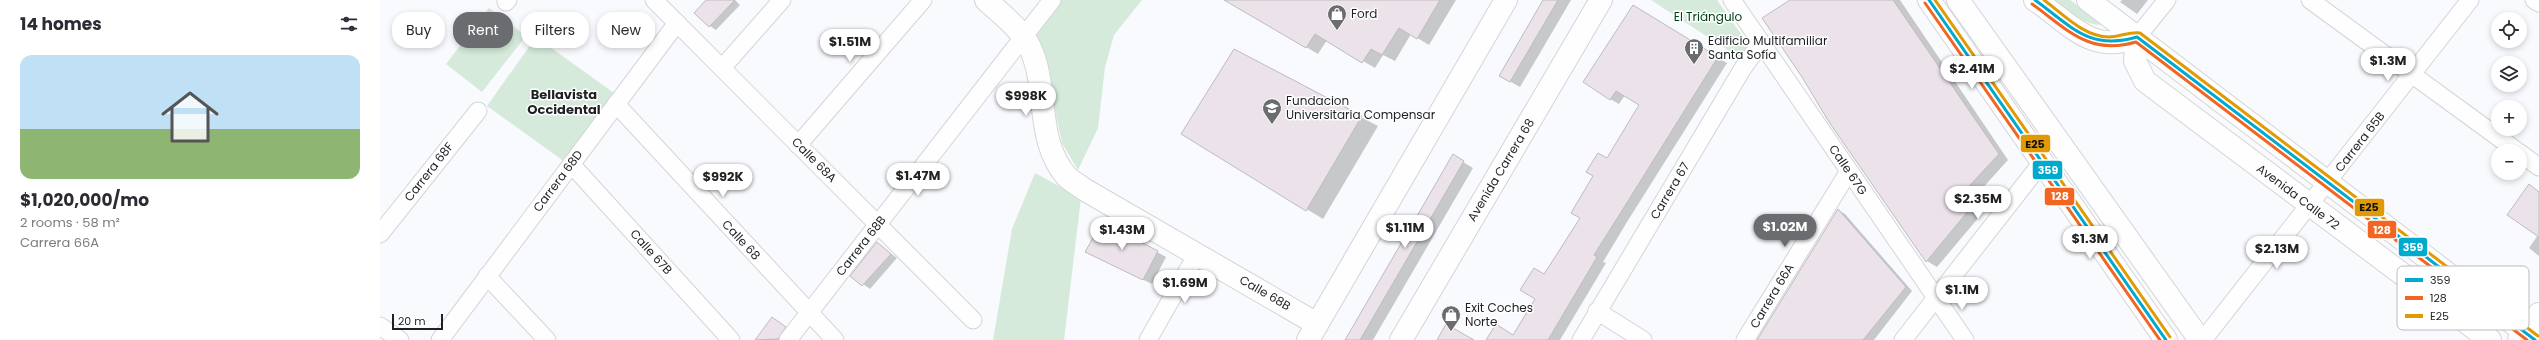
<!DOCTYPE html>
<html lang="en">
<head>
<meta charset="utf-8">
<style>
  body { margin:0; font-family:Poppins,sans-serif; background:#f2f2f3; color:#2b2b33; height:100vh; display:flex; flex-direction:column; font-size:15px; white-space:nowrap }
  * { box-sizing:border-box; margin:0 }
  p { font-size:13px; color:#7c7c81 }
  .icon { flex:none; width:22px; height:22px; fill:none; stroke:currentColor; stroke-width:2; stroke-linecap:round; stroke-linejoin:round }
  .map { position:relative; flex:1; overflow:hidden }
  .details { display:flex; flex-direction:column; background:#fff; width:380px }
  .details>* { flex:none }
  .banner { position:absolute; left:12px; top:12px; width:380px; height:36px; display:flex; gap:8px }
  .fabs { position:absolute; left:2111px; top:12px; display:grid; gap:8px }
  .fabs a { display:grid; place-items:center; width:36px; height:36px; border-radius:50%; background:#fff; box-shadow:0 2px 6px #0003; font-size:20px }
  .scale { position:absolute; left:12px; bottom:10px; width:51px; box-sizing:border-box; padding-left:4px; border:2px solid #1e2023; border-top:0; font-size:11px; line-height:14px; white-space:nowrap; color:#1e2023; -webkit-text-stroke:3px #fff; paint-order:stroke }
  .price { position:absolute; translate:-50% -34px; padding:0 9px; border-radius:14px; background:#fff; color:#222; font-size:13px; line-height:26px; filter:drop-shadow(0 1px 2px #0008) }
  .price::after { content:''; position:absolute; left:50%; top:24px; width:12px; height:9px; margin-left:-6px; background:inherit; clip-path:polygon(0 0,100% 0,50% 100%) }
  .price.active { background:#6a6c6f; color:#fff }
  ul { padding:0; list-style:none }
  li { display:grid; align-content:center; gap:8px; height:212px; padding:0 20px }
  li+li { border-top:1px solid #e1e1e2 }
  li span { display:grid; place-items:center; height:124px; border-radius:12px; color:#555 }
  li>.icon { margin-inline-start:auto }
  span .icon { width:72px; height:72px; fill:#fffc; stroke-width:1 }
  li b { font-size:17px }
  h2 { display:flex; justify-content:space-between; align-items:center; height:48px; padding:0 20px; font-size:17px }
  .pill { padding:0 14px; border-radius:16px; background:#fff; box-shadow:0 2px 6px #0003; font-size:14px; line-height:36px }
  .pill.active { background:#6a6c6f; color:#fff }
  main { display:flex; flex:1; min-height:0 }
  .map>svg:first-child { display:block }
</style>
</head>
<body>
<main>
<section class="details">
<h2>14 homes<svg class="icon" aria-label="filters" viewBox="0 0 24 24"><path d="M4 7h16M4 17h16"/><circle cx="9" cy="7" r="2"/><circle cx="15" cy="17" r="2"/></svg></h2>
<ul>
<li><span style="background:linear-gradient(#bfe0f5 60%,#8fb573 0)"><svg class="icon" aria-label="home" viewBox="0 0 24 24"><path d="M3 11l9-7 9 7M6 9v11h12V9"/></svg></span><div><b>$1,020,000/mo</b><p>2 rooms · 58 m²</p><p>Carrera 66A</p></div></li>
</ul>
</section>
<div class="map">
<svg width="2159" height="340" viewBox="0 0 2159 340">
  <rect width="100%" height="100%" fill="#f8fafd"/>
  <g fill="#d5eadb">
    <polygon points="679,0 762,0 734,35 725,67 718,128 698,170 682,143 665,63 651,33"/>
    <polygon points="1271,0 1337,0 1368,44 1360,58"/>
    <path d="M 1673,0 L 1690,0 L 1723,25 C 1703,25 1688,11 1673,0 Z"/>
    <polygon points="109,8 146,36 102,92 66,64"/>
    <polygon points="156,37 234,93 185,162 107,106"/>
    <polygon points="655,173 701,198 684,340 613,340 632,229"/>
  </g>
  <g fill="#0003">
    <polygon points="328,0 355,0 360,5 336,30 330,26"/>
    <polygon points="846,0 1076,0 1049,45 1031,34 1015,61 1003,55 995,68 947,40 938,54"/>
    <polygon points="1164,0 1191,0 1140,87 1120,76"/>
    <polygon points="1412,0 1520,0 1628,160 1589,203 1599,217 1557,267 1547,261 1450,122"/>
    <polygon points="1742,0 1768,0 1757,14 1740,2"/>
    <polygon points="1262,11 1347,63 1247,222 1223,262 1226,263 1180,340 1107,340 1134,336 1157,299 1164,275 1201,218 1227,160 1261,105 1245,95 1239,104 1230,99"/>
    <polygon points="854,50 998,126 943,219 803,134"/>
    <polygon points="1073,156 1093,168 993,340 969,340"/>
    <polygon points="2149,186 2159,192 2159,256 2149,248 2158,235"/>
    <polygon points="1458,210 1465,214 1532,291 1494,340 1378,340"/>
    <polygon points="497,243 517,258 490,289 472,276"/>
    <polygon points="777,252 786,257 772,284 715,256"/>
    <polygon points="392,318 412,331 406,340 376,340"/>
  </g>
  <g fill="#ece2ea" stroke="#bdbcbe">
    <polygon points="326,0 355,0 329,27 314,13"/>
    <polygon points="844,0 1060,0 1037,39 1019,28 1002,55 991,49 982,63 935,34 926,48"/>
    <polygon points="1163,0 1178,0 1130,82 1119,76"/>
    <polygon points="1410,0 1513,0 1619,154 1579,197 1589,210 1546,262 1449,122 1422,77 1382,18"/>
    <polygon points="1253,5 1338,57 1238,217 1214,255 1217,257 1168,340 1106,340 1116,324 1133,335 1155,299 1140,290 1154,268 1164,274 1177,254 1200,218 1191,213 1213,176 1206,172 1218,153 1227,158 1259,105 1236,91 1230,100 1203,82"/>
    <polygon points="854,49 982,116 926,211 801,134"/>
    <polygon points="1073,154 1084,161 980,340 965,340"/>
    <polygon points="2149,184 2159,192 2159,237 2127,215"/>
    <polygon points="1458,209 1526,287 1483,340 1377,340"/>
    <polygon points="722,222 778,251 763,280 705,252"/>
    <polygon points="497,242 511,254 482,286 470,276"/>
    <polygon points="392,317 406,327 398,339 375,340"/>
    <polygon points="1066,324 1094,340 1057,340"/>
  </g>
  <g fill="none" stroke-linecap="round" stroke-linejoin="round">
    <g stroke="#d3d5d8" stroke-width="19">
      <g id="street">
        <polyline points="274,0 593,320"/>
        <polyline points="1352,0 1585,340"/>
        <polyline points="1930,0 2137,151"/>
        <polyline points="2154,0 2159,3"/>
        <polyline points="126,2 128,0"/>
        <polyline points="1757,37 1787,0"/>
        <polyline points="342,68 402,0"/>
        <polyline points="236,104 455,340"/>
        <polyline points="418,145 543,0"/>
        <polyline points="2140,153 2159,167"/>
        <polyline points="191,164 351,340"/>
        <polyline points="0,234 98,111"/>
        <polyline points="107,276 167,340"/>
        <polyline points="1217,311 1263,340"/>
        <polyline points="0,326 20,340"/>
        <polyline points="60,340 297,23"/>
        <polyline points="408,340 672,0"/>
        <polyline points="768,340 817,254"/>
        <polyline points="1201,340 1363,68 1381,43"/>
        <polyline points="1365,340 1469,171"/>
        <polyline points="1523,340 1663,161"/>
        <polyline points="1823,340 2090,0"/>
      </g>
    </g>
    <g stroke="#d3d5d8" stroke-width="24">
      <g id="secondary">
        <path d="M 606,0 C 622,15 644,31 652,52 C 668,92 656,142 687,177 C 693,182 701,187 707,191 L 937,324"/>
        <polyline points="1549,0 1786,340"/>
        <polyline points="1578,0 1820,340"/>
        <path d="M 1655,0 C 1691,24 1711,55 1757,37"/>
        <polyline points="1708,0 2155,340"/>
        <polyline points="1757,37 1755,61 1765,81 2110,340"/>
        <polyline points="2139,340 2159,314"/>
      </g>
    </g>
    <g stroke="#d3d5d8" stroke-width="24">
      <g id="primary">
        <polyline points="928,340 1126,0"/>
        <polyline points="1021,340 1221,0"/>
      </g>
    </g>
    <use href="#street" stroke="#fefeff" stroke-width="17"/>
    <use href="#secondary" stroke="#fefeff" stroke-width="22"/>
    <use href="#primary" stroke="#fefeff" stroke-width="22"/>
    <g stroke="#fff" stroke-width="6">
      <g id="bus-1">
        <polyline points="1549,0 1786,340"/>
        <path d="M 1655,0 C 1691,26 1709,51 1757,37 L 2155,340"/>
      </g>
    </g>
    <g stroke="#fff" stroke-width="6">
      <g id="bus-2">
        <polyline points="1545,3 1780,340"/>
        <path d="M 1652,4 C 1687,29 1709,56 1756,42 L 2147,340"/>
      </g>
    </g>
    <g stroke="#fff" stroke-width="6">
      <g id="bus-3">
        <polyline points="1555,0 1790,337"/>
        <path d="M 1664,0 C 1683,14 1704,37 1729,37 C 1739,37 1751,31 1760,33 L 2158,336"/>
      </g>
    </g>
    <use href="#bus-1" stroke="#00a9ce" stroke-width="3"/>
    <use href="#bus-2" stroke="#f26522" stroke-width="3"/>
    <use href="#bus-3" stroke="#e19904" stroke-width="3"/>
  </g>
  <defs>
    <g id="shop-pin" transform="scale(1)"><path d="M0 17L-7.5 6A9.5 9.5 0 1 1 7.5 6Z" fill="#6a6c6f" stroke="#fff"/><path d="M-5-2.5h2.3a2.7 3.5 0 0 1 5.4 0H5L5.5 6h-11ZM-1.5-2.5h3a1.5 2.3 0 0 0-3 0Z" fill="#fff"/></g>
    <g id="building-pin" transform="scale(1)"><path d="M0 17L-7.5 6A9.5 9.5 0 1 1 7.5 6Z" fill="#6a6c6f" stroke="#fff"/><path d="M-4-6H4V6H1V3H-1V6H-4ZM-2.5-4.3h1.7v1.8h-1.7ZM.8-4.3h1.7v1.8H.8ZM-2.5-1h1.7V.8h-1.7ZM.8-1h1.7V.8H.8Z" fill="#fff"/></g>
    <g id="university-pin" transform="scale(1)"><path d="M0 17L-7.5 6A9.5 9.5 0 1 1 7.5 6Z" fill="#6a6c6f" stroke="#fff"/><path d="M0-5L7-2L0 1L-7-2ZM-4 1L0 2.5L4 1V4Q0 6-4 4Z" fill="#fff"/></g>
  </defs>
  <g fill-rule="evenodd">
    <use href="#shop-pin" x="957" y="14"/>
    <use href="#building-pin" x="1314" y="48"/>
    <use href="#university-pin" x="892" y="108"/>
    <use href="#shop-pin" x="1071" y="315"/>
  </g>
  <g text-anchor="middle" stroke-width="3" stroke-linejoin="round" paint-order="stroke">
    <g font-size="12" fill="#1e2023" stroke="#fff" text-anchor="start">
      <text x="971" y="18">Ford</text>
      <text x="1328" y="45">Edificio Multifamiliar<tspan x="1328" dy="14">Santa Sofía</tspan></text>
      <text x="906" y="105">Fundacion<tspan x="906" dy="14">Universitaria Compensar</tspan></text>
      <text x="1085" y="312">Exit Coches<tspan x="1085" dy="14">Norte</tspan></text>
    </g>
    <g font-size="12" fill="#00401a" stroke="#fff">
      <text x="1328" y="21">El Triángulo</text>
    </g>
    <g font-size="12" fill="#1e2023" stroke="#fff">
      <text transform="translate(1980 142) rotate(-52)" y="4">Carrera 65B</text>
      <text transform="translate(434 160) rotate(45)" y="4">Calle 68A</text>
      <text transform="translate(1121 170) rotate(-59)" y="4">Avenida Carrera 68</text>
      <text transform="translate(1468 170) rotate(56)" y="4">Calle 67G</text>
      <text transform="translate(49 172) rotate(-52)" y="4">Carrera 68F</text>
      <text transform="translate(178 181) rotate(-53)" y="4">Carrera 68D</text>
      <text transform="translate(1290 191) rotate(-59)" y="4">Carrera 67</text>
      <text transform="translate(1918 197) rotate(37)" y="4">Avenida Calle 72</text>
      <text transform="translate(361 240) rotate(47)" y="4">Calle 68</text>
      <text transform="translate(481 246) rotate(-52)" y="4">Carrera 68B</text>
      <text transform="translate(271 252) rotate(48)" y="4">Calle 67B</text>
      <text transform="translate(885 293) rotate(30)" y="4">Calle 68B</text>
      <text transform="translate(1392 296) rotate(-59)" y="4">Carrera 66A</text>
    </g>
    <g font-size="13" font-weight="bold" fill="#1e2023" stroke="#fff">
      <text x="184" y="99">Bellavista<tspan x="184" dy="15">Occidental</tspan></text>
    </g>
  </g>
  <rect x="2017" y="266" width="132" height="64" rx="6" fill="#fff" stroke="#bcbcbd" stroke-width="1"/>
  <rect x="2025" y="278" width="18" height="4" fill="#00a9ce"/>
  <rect x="2025" y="296" width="18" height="4" fill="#f26522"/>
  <rect x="2025" y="314" width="18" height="4" fill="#e19904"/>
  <g font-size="11" fill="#1e2023">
    <text x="2050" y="284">359</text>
    <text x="2050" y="302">128</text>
    <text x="2050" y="320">E25</text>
  </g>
  <g stroke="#fff" stroke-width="1.5">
    <rect x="1640" y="134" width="31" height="19" rx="4" fill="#e19904"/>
    <rect x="1652" y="160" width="31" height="20" rx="4" fill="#00a9ce"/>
    <rect x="1664" y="187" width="31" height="19" rx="4" fill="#f26522"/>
    <rect x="1974" y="198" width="31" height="19" rx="4" fill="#e19904"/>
    <rect x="1987" y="220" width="30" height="19" rx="4" fill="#f26522"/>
    <rect x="2018" y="237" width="30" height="20" rx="4" fill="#00a9ce"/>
  </g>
  <g font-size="11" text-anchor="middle" font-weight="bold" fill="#fff">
    <text x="1668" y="174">359</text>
    <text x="1680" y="200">128</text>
    <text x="2002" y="234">128</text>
    <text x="2033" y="251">359</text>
  </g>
  <g font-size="11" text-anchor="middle" font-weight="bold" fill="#111">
    <text x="1655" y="148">E25</text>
    <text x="1989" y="211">E25</text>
  </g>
</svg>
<div class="fabs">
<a><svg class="icon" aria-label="locate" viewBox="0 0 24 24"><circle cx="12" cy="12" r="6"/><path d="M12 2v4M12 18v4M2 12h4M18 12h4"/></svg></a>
<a><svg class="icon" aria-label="layers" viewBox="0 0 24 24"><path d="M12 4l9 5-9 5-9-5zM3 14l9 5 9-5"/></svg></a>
<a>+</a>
<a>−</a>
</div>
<div class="scale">20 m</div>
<b class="price" style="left:470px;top:63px">$1.51M</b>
<b class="price" style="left:2008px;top:82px">$1.3M</b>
<b class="price" style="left:1592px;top:90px">$2.41M</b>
<b class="price" style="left:646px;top:117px">$998K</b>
<b class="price" style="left:538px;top:197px">$1.47M</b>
<b class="price" style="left:343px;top:198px">$992K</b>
<b class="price" style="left:1598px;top:220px">$2.35M</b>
<b class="price active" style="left:1405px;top:248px">$1.02M</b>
<b class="price" style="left:1025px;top:249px">$1.11M</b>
<b class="price" style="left:742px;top:251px">$1.43M</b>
<b class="price" style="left:1710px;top:260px">$1.3M</b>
<b class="price" style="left:1897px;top:270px">$2.13M</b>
<b class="price" style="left:805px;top:304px">$1.69M</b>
<b class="price" style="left:1582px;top:311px">$1.1M</b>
<div class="banner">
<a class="pill">Buy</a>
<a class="pill active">Rent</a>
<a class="pill">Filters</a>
<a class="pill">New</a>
</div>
</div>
</main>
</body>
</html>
